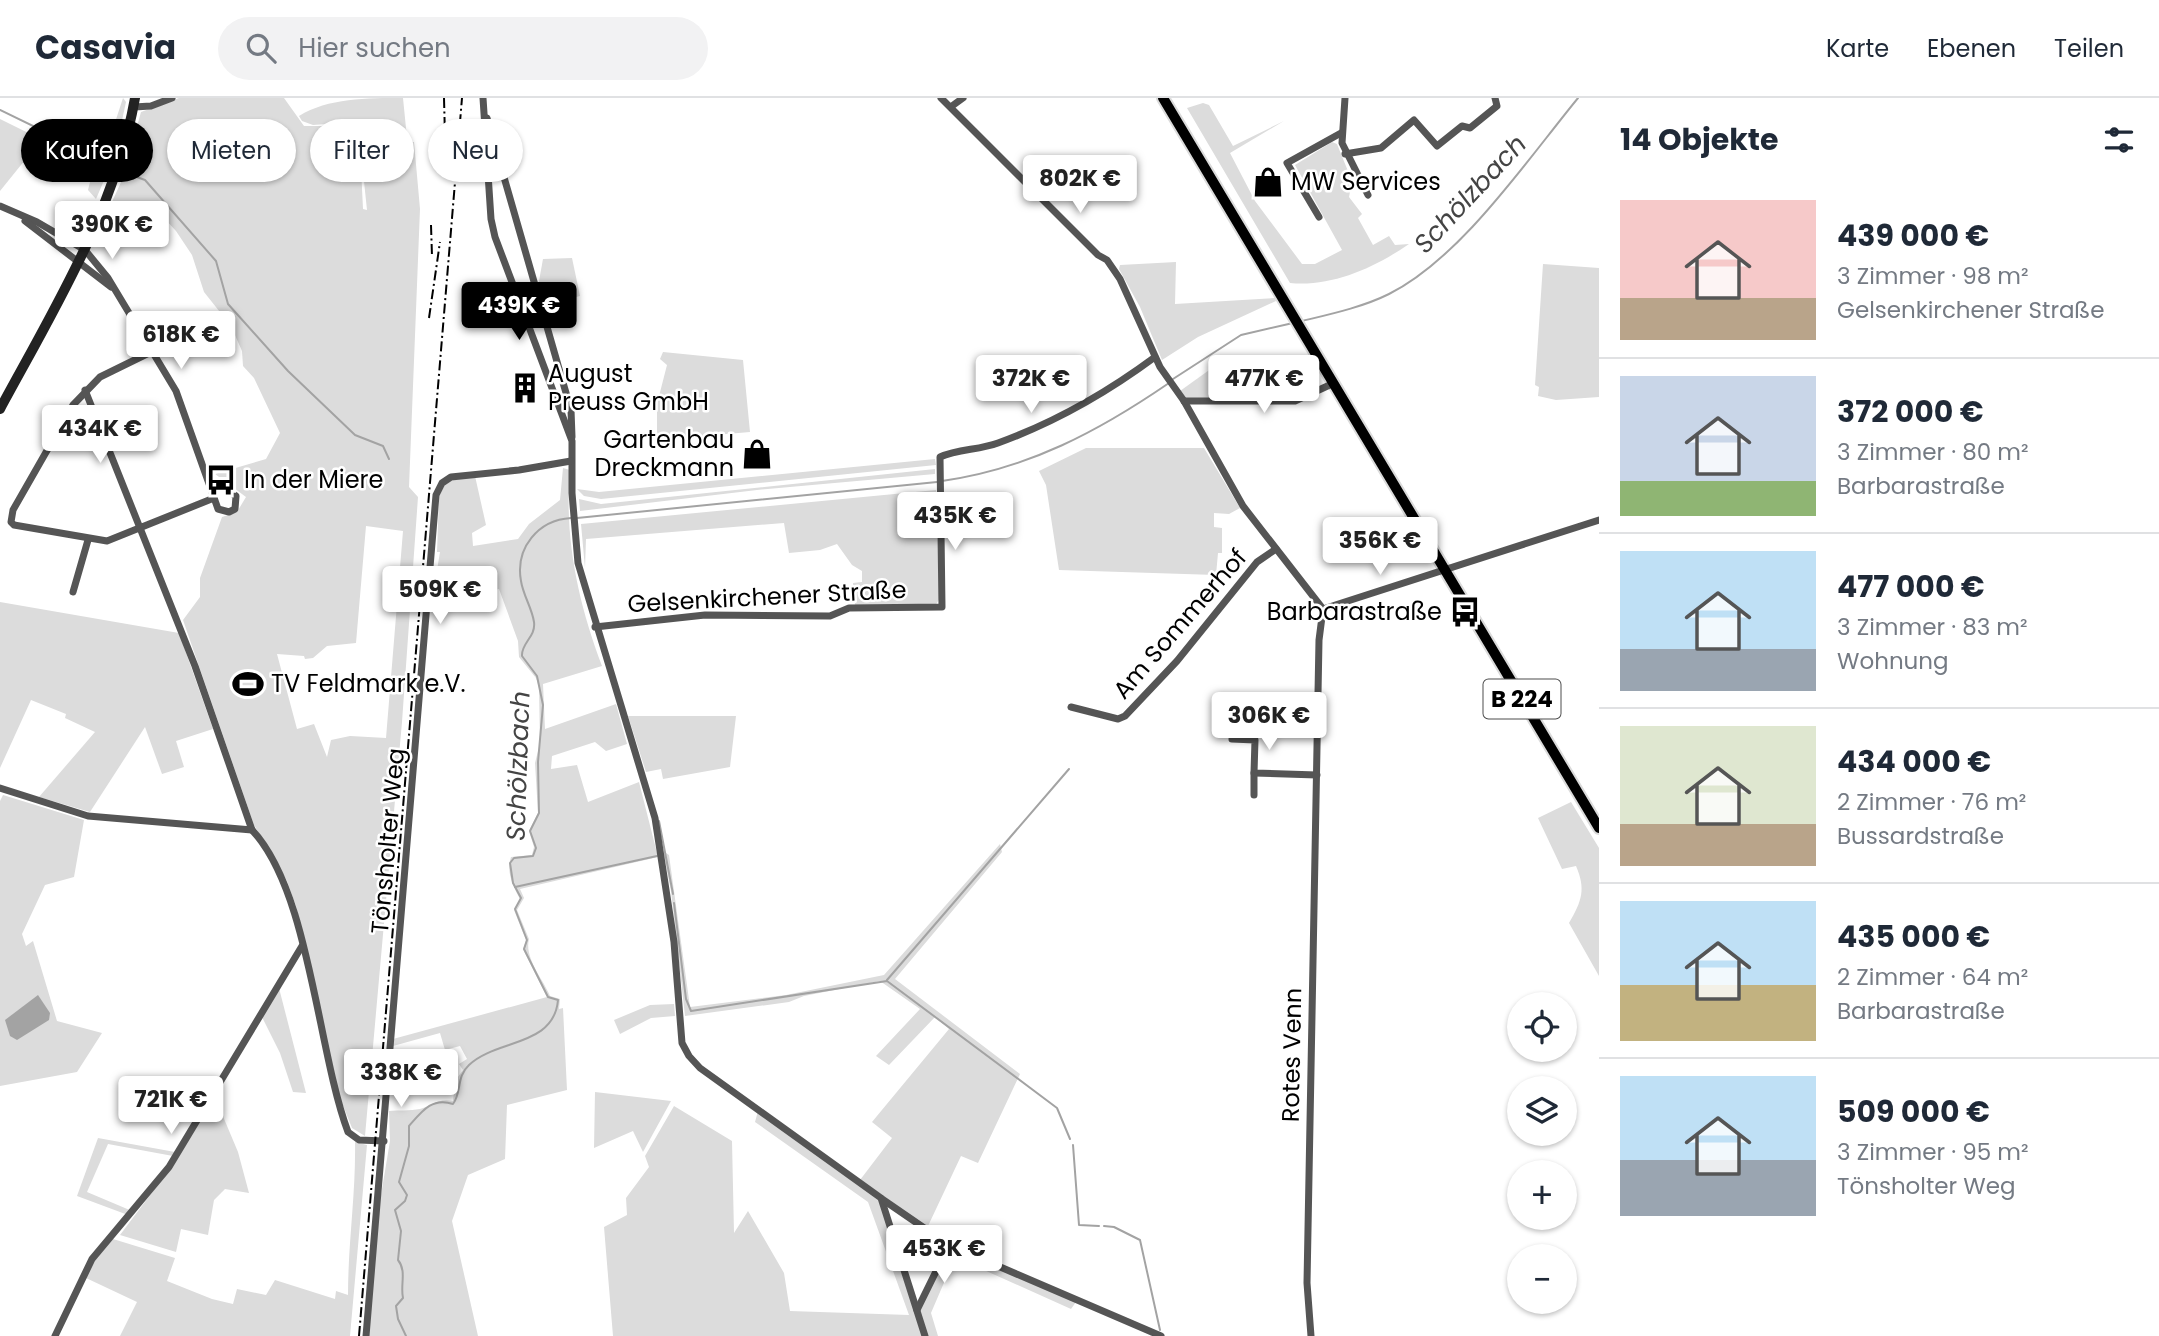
<!DOCTYPE html>
<html lang="de">
<head>
<meta charset="utf-8">
<style>
  body { margin:0; font-family:Poppins,sans-serif; background:#f2f2f3; color:#1f2937; height:100vh; display:flex; flex-direction:column; font-size:26px; white-space:nowrap }
  * { box-sizing:border-box; margin:0 }
  p { font-size:23px; color:#747a83 }
  .icon { flex:none; width:38px; height:38px; fill:none; stroke:currentColor; stroke-width:2; stroke-linecap:round; stroke-linejoin:round }
  .map { position:relative; flex:1; overflow:hidden }
  .drawer { display:flex; flex-direction:column; background:#fff; width:560px }
  .drawer>* { flex:none }
  .guide { position:absolute; left:21px; top:21px; width:665px; height:63px; display:flex; gap:14px }
  .tools { position:absolute; left:1507px; top:894px; display:grid; gap:14px }
  .tools a { display:grid; place-items:center; width:70px; height:70px; border-radius:50%; background:#fff; box-shadow:0 2px 5px #0004; font-size:35px }
  .price { position:absolute; translate:-50% -60px; padding:0 16px; border-radius:7px; background:#fff; color:#222; font-size:23px; line-height:46px; filter:drop-shadow(0 2px 4px #0008) }
  .price::after { content:''; position:absolute; left:50%; top:42px; width:21px; height:16px; margin-left:-10px; background:inherit; clip-path:polygon(0 0,100% 0,50% 100%) }
  .price.current { background:#000; color:#fff }
  ul { padding:0; list-style:none }
  li { display:flex; align-items:center; gap:21px; height:175px; padding:0 21px }
  li+li { border-top:2px solid #e0e1e3 }
  li span { display:grid; place-items:center; flex:none; width:196px; height:140px; border-radius:0px; color:#555 }
  li>.icon { margin-inline-start:auto }
  span .icon { width:84px; height:84px; fill:#fffc; stroke-width:1 }
  li b { font-size:30px }
  h2 { display:flex; justify-content:space-between; align-items:center; height:84px; padding:0 21px; font-size:30px }
  .chip { padding:0 24px; border-radius:32px; background:#fff; box-shadow:0 2px 5px #0004; font-size:24px; line-height:63px }
  .chip.current { background:#000; color:#fff }
  header { display:flex; align-items:center; gap:42px; box-sizing:border-box; height:98px; padding:0 35px; background:#fff; border-bottom:2px solid #e0e1e3 }
  header strong { font-size:33px }
  nav { display:flex; gap:38px; margin-inline-start:auto; font-size:24px }
  .search { width:490px; height:63px; background:#f2f2f3; display:flex; align-items:center; gap:18px; box-sizing:border-box; padding:0 24px; border-radius:38px; color:#747a83; font-size:26px }
  main { display:flex; flex:1; min-height:0 }
  .map>svg:first-child { display:block }
</style>
</head>
<body>
<header>
<strong>Casavia</strong>
<div class="search"><svg class="icon" aria-label="search" viewBox="0 0 24 24"><circle cx="10" cy="10" r="6"/><path d="M15 15l6 6"/></svg>Hier suchen</div>
<nav><a>Karte</a><a>Ebenen</a><a>Teilen</a></nav>
</header>
<main>
<div class="map">
<svg width="1599" height="1238" viewBox="0 0 1599 1238">
  <rect width="100%" height="100%" fill="#fff"/>
  <g fill="#dcdcdc" fill-rule="evenodd">
    <polygon points="123,0 126,4 114,59 96,101 88,92 90,84 76,69 42,55 25,62 0,93 0,21 89,65 93,55 106,52"/>
    <path d="M 179,0 L 284,0 L 304,28 L 359,28 L 363,111 L 367,112 L 363,74 L 366,23 L 313,27 L 302,23 L 299,18 C 328,0 367,0 403,0 L 407,40 L 405,44 L 414,44 L 420,111 L 409,389 L 418,399 L 402,624 L 365,1038 L 352,1030 L 340,1000 L 296,808 L 287,783 L 254,727 L 183,522 L 200,499 L 200,480 L 222,419 L 237,414 L 246,399 L 215,376 L 266,361 L 280,335 L 254,280 L 243,268 L 242,253 L 231,228 L 204,194 L 192,157 L 176,133 L 163,119 L 124,104 L 111,106 L 122,82 L 141,14 ZM 366,428 L 403,433 L 386,640 L 350,638 L 331,642 L 327,659 L 314,626 L 297,631 L 277,556 L 304,558 L 305,561 L 313,560 L 327,548 L 356,545 Z"/>
    <path d="M 1203,5 L 1209,7 L 1233,48 L 1284,23 L 1230,55 L 1255,103 L 1302,166 L 1315,166 L 1342,152 L 1295,67 L 1332,44 L 1337,46 L 1352,83 L 1349,99 L 1362,116 L 1358,120 L 1373,147 L 1389,138 L 1395,147 L 1409,146 C 1374,170 1332,189 1290,185 L 1187,10 Z"/>
    <polygon points="572,160 580,198 545,207 539,183 543,161"/>
    <polygon points="1176,164 1175,206 1275,200 1276,203 1198,239 1162,262 1140,209 1119,171 1120,167"/>
    <polygon points="1543,166 1599,170 1599,299 1556,302 1538,298 1539,289 1535,287"/>
    <polygon points="663,254 743,262 750,334 657,342 657,306 667,267 660,261"/>
    <polygon points="1226,260 1251,301 1186,301 1180,293"/>
    <polygon points="83,307 93,334 65,344"/>
    <polygon points="1086,350 1204,350 1240,410 1229,416 1214,415 1214,429 1222,430 1222,455 1218,455 1216,477 1059,472 1046,387 1039,373"/>
    <polygon points="935,361 936,367 601,401 584,398 577,391 599,394"/>
    <path d="M 563,370 L 570,372 C 564,440 578,504 602,568 L 543,586 L 545,631 L 616,606 L 627,646 L 606,653 L 595,644 L 552,658 L 551,671 L 577,667 L 588,704 L 639,684 L 658,759 L 520,791 L 524,800 L 517,812 L 529,841 C 524,860 543,881 550,898 L 560,901 L 559,911 L 563,910 L 567,992 L 507,1007 L 505,1061 L 468,1077 L 452,1123 L 478,1238 L 369,1238 L 378,1115 L 390,1043 L 389,1013 C 399,1012 410,1013 420,1011 C 433,1008 437,1000 453,1003 L 455,983 L 463,972 L 459,966 L 467,961 L 460,948 L 445,952 L 440,935 L 393,948 L 393,941 L 547,899 L 523,851 L 526,842 L 514,812 L 520,801 C 513,788 506,774 511,759 L 532,757 L 534,749 L 529,733 L 538,715 L 535,665 L 540,645 L 539,589 L 536,580 L 519,559 L 518,543 L 499,491 L 431,508 L 440,454 L 437,454 L 439,397 L 447,383 L 475,378 L 486,427 L 472,435 L 473,448 L 518,441 L 529,426 L 560,402 Z"/>
    <polygon points="935,371 935,376 757,392 580,413 579,401 601,406"/>
    <polygon points="936,392 940,500 935,508 855,507 853,485 862,484 862,473 852,467 837,446 820,452 789,455 784,425 586,441 585,470 581,426"/>
    <polygon points="0,504 179,535 213,631 176,643 184,669 162,676 145,629 90,714 39,699 95,634 65,620 66,616 31,602 0,670"/>
    <polygon points="628,618 736,618 730,669 663,681 661,671 646,674"/>
    <polygon points="3,697 84,722 74,779 45,787 22,836 26,848 33,843 57,923 102,935 77,974 0,988 0,703"/>
    <path d="M 1571,704 L 1599,750 L 1599,878 L 1569,825 C 1582,803 1586,791 1576,768 L 1562,771 L 1538,720 Z"/>
    <polygon points="1000,746 1002,754 895,881 1020,976 978,1065 961,1058 928,1128 860,1082 892,1040 872,1024 949,931 935,919 889,967 876,958 920,911 880,883 804,898 789,904 685,918 671,793 663,753 669,757 690,909 786,897 884,877"/>
    <polygon points="279,890 306,995 293,994 280,955 261,917"/>
    <polygon points="674,906 675,918 651,920 620,936 614,922 650,907"/>
    <polygon points="595,994 671,1003 643,1054 633,1033 594,1050"/>
    <polygon points="214,997 238,1054 249,1095 225,1091 214,1102 208,1137 181,1131 176,1154 120,1137 166,1076"/>
    <polygon points="674,1008 732,1043 734,1135 748,1113 784,1175 790,1213 909,1217 868,1104 755,1024 758,1013 880,1102 923,1238 613,1238 604,1129 627,1117 626,1100 649,1069 645,1058"/>
    <polygon points="98,1040 175,1054 173,1058 108,1046 87,1094 132,1113 128,1117 77,1098"/>
    <path d="M 355,1044 L 367,1047 L 350,1238 L 120,1238 L 137,1204 L 86,1180 L 94,1161 L 113,1141 L 175,1160 L 167,1183 L 212,1201 L 233,1206 L 237,1191 L 266,1197 L 275,1182 L 335,1201 L 336,1193 L 348,1197 C 348,1145 356,1095 355,1044 Z"/>
    <polygon points="951,1149 1076,1204 1071,1211 955,1159 931,1215 938,1238 927,1238 919,1213"/>
  </g>
  <polygon fill="#a3a3a3" points="38,897 50,915 49,922 17,942 10,938 5,922"/>
  <g fill="none" stroke-linecap="round" stroke-linejoin="round">
    <g stroke="#a3a3a3" stroke-width="2">
      <polyline points="0,12 105,63"/>
      <polyline points="134,78 145,82 216,163 228,206 288,273 355,337 383,348 389,361"/>
      <path d="M 1302,223 C 1331,216 1363,209 1389,196 C 1461,160 1527,62 1578,0"/>
      <polyline points="1173,281 1241,237 1293,225"/>
      <path d="M 942,383 C 1028,371 1099,333 1169,285"/>
      <polyline points="577,420 937,384"/>
      <polyline points="659,723 673,796"/>
      <polyline points="515,789 657,758"/>
      <polyline points="674,805 686,901 691,913 887,883 1057,1010 1070,1041"/>
      <polyline points="887,882 1069,671"/>
      <polyline points="1073,1047 1079,1127 1099,1128"/>
      <polyline points="1104,1128 1114,1129 1140,1142 1160,1232"/>
      <path d="M 406,1238 L 398,1221 L 396,1208 L 403,1200 C 400,1187 407,1173 398,1162 L 401,1133 L 395,1112 L 405,1103 L 407,1097 L 399,1084 L 409,1048 L 409,1028 C 422,1013 432,999 453,1006 C 462,994 456,979 469,967 C 496,941 554,949 558,902 L 548,899 L 524,851 L 527,842 L 515,811 L 521,800 L 513,785 L 510,765 L 514,760 L 533,758 L 536,750 L 530,733 L 539,715 L 538,664 L 543,607 L 537,578 L 522,558 C 521,545 536,539 534,524 C 532,510 523,497 521,483 C 515,450 538,422 571,420"/>
    </g>
    <g stroke="#dbdbdb" stroke-width="14">
      <polyline id="primary" points="1163,0 1599,730"/>
    </g>
    <g stroke="#555" stroke-width="7">
      <polyline points="483,0 491,121 495,139 572,343 572,395 578,465 655,720 674,844 682,945 689,958 700,970 881,1100 925,1238"/>
      <polyline points="941,0 1098,157 1107,162 1120,181 1160,269 1184,303 1243,408 1323,511"/>
      <polyline points="1345,0 1342,45 1368,97"/>
      <polyline points="952,8 963,0"/>
      <polyline points="134,9 151,8 172,0"/>
      <polyline points="487,20 564,288 571,312 572,339"/>
      <polyline points="1345,56 1381,50 1414,22 1437,48 1462,28 1470,30 1497,8 1495,0"/>
      <polyline points="0,108 37,124 85,152 108,180 176,293 218,411 229,414 235,411 236,398 208,379"/>
      <polyline points="1319,119 1287,65 1341,35"/>
      <polyline points="25,123 111,189"/>
      <polyline points="153,253 100,279 73,307 13,412 11,424 14,427 107,443 214,400"/>
      <path d="M 85,292 L 195,568 L 252,732 C 310,794 317,951 348,1034 L 359,1042 L 384,1043"/>
      <polyline points="1184,303 1295,303 1334,285"/>
      <polyline points="73,494 88,442"/>
      <polyline points="1323,511 1599,422"/>
      <path d="M 595,529 L 705,517 L 830,518 L 849,510 L 942,509 L 940,359 C 958,351 979,352 998,345 C 1056,324 1105,296 1155,259"/>
      <polyline points="1071,609 1118,621 1125,618 1177,563 1257,464 1276,451"/>
      <polyline points="1232,641 1255,642 1254,675 1317,677"/>
      <polyline points="0,690 88,718 252,732"/>
      <polyline points="1254,697 1254,675"/>
      <polyline points="882,1101 949,1147 1161,1238"/>
      <polyline points="917,1212 949,1147"/>
      <polyline points="55,1238 92,1161 169,1069 302,848"/>
      <polyline points="366,1238 436,397 442,385 451,379 519,372 571,363"/>
      <polyline points="1311,1238 1307,1185 1319,542 1323,511"/>
    </g>
    <path stroke="#222" stroke-width="10" d="M 0,311 C 54,211 115,113 135,0"/>
    <use href="#primary" stroke="#000" stroke-width="10"/>
    <g stroke="#000" stroke-width="2" stroke-dasharray="10 3.5 2 3.5" stroke-linecap="butt">
      <polyline points="444,0 446,78"/>
      <polyline points="431,127 432,158"/>
      <polyline points="429,220 440,144"/>
      <polyline points="359,1238 462,0"/>
    </g>
  </g>
  <defs>
    <g id="shop-bare" transform="scale(2.415)"><path d="M-5-2.5h2.3a2.7 3.5 0 0 1 5.4 0H5L5.5 6h-11ZM-1.5-2.5h3a1.5 2.3 0 0 0-3 0Z" fill="#000" stroke="#fff" stroke-width="2.5" paint-order="stroke"/></g>
    <g id="building-bare" transform="scale(2.415)"><path d="M-4-6H4V6H1V3H-1V6H-4ZM-2.5-4.3h1.7v1.8h-1.7ZM.8-4.3h1.7v1.8H.8ZM-2.5-1h1.7V.8h-1.7ZM.8-1h1.7V.8H.8Z" fill="#000" stroke="#fff" stroke-width="2.5" paint-order="stroke"/></g>
    <g id="bus-bare" transform="scale(2.415)"><path d="M-5-6H5V4H4V6H2V4H-2V6H-4V4H-5ZM-3.5-4V0h7V-4ZM-3.5 1.2v1.5H-2V1.2ZM2 1.2v1.5H3.5V1.2Z" fill="#000" stroke="#fff" stroke-width="2.5" paint-order="stroke"/></g>
    <g id="stadium-bare" transform="scale(2.415)"><path d="M0-5a6.5 5 0 1 0 0 10a6.5 5 0 1 0 0-10ZM-3.5-1.8h7v3.6h-7Z" fill="#000" stroke="#fff" stroke-width="2.5" paint-order="stroke"/></g>
  </defs>
  <g fill-rule="evenodd">
    <use href="#shop-bare" x="1268" y="84"/>
    <use href="#building-bare" x="525" y="290"/>
    <use href="#shop-bare" x="757" y="356"/>
    <use href="#bus-bare" x="221" y="382"/>
    <use href="#bus-bare" x="1465" y="514"/>
    <use href="#stadium-bare" x="248" y="586"/>
  </g>
  <g text-anchor="middle" stroke-width="5" stroke-linejoin="round" paint-order="stroke">
    <rect fill="#fff" stroke="#4c4c4c" stroke-width="2" x="1483.5" y="581.5" width="77" height="39" rx="5"/>
    <g font-size="23" font-weight="bold" fill="#000">
      <text x="1522" y="609">B 224</text>
    </g>
    <g font-size="24" fill="#000" stroke="#fff" text-anchor="start">
      <text x="1291" y="92">MW Services</text>
      <text x="548" y="284">August<tspan x="548" dy="28">Preuss GmbH</tspan></text>
      <text x="734" y="350" text-anchor="end">Gartenbau<tspan x="734" dy="28">Dreckmann</tspan></text>
      <text x="244" y="390">In der Miere</text>
      <text x="1442" y="522" text-anchor="end">Barbarastraße</text>
      <text x="271" y="594">TV Feldmark e.V.</text>
    </g>
    <g font-size="24" fill="#000" stroke="#fff">
      <text transform="translate(767 499) rotate(-3)" y="8">Gelsenkirchener Straße</text>
      <text transform="translate(1180 526) rotate(-49)" y="8">Am Sommerhof</text>
      <text transform="translate(388 743) rotate(-85)" y="8">Tönsholter Weg</text>
      <text transform="translate(1292 957) rotate(-89)" y="8">Rotes Venn</text>
    </g>
    <g font-size="26" font-style="italic" fill="#444" stroke="#fff">
      <text transform="translate(1470 96) rotate(-47)" y="9">Schölzbach</text>
      <text transform="translate(518 668) rotate(-88)" y="9">Schölzbach</text>
    </g>
  </g>
</svg>
<div class="tools">
<a><svg class="icon" aria-label="locate" viewBox="0 0 24 24"><circle cx="12" cy="12" r="6"/><path d="M12 2v4M12 18v4M2 12h4M18 12h4"/></svg></a>
<a><svg class="icon" aria-label="layers" viewBox="0 0 24 24"><path d="M12 4l9 5-9 5-9-5zM3 14l9 5 9-5"/></svg></a>
<a>+</a>
<a>−</a>
</div>
<b class="price" style="left:1080px;top:117px">802K €</b>
<b class="price" style="left:112px;top:163px">390K €</b>
<b class="price current" style="left:519px;top:244px">439K €</b>
<b class="price" style="left:181px;top:273px">618K €</b>
<b class="price" style="left:1031px;top:317px">372K €</b>
<b class="price" style="left:1264px;top:317px">477K €</b>
<b class="price" style="left:100px;top:367px">434K €</b>
<b class="price" style="left:955px;top:454px">435K €</b>
<b class="price" style="left:1380px;top:479px">356K €</b>
<b class="price" style="left:440px;top:528px">509K €</b>
<b class="price" style="left:1269px;top:654px">306K €</b>
<b class="price" style="left:401px;top:1011px">338K €</b>
<b class="price" style="left:171px;top:1038px">721K €</b>
<b class="price" style="left:944px;top:1187px">453K €</b>
<div class="guide">
<a class="chip current">Kaufen</a>
<a class="chip">Mieten</a>
<a class="chip">Filter</a>
<a class="chip">Neu</a>
</div>
</div>
<section class="drawer">
<h2>14 Objekte<svg class="icon" aria-label="filters" viewBox="0 0 24 24"><path d="M4 7h16M4 17h16"/><circle cx="9" cy="7" r="2"/><circle cx="15" cy="17" r="2"/></svg></h2>
<ul>
<li><span style="background:linear-gradient(#f6c9c9 70%,#b9a48a 0)"><svg class="icon" aria-label="home" viewBox="0 0 24 24"><path d="M3 11l9-7 9 7M6 9v11h12V9"/></svg></span><div><b>439 000 €</b><p>3 Zimmer · 98 m²</p><p>Gelsenkirchener Straße</p></div></li>
<li><span style="background:linear-gradient(#c9d6e8 75%,#8fb573 0)"><svg class="icon" aria-label="home" viewBox="0 0 24 24"><path d="M3 11l9-7 9 7M6 9v11h12V9"/></svg></span><div><b>372 000 €</b><p>3 Zimmer · 80 m²</p><p>Barbarastraße</p></div></li>
<li><span style="background:linear-gradient(#bfe0f5 70%,#9aa5b1 0)"><svg class="icon" aria-label="home" viewBox="0 0 24 24"><path d="M3 11l9-7 9 7M6 9v11h12V9"/></svg></span><div><b>477 000 €</b><p>3 Zimmer · 83 m²</p><p>Wohnung</p></div></li>
<li><span style="background:linear-gradient(#dfe7d0 70%,#b9a48a 0)"><svg class="icon" aria-label="home" viewBox="0 0 24 24"><path d="M3 11l9-7 9 7M6 9v11h12V9"/></svg></span><div><b>434 000 €</b><p>2 Zimmer · 76 m²</p><p>Bussardstraße</p></div></li>
<li><span style="background:linear-gradient(#bfe0f5 60%,#c2b280 0)"><svg class="icon" aria-label="home" viewBox="0 0 24 24"><path d="M3 11l9-7 9 7M6 9v11h12V9"/></svg></span><div><b>435 000 €</b><p>2 Zimmer · 64 m²</p><p>Barbarastraße</p></div></li>
<li><span style="background:linear-gradient(#bfe0f5 60%,#9aa5b1 0)"><svg class="icon" aria-label="home" viewBox="0 0 24 24"><path d="M3 11l9-7 9 7M6 9v11h12V9"/></svg></span><div><b>509 000 €</b><p>3 Zimmer · 95 m²</p><p>Tönsholter Weg</p></div></li>
</ul>
</section>
</main>
</body>
</html>
